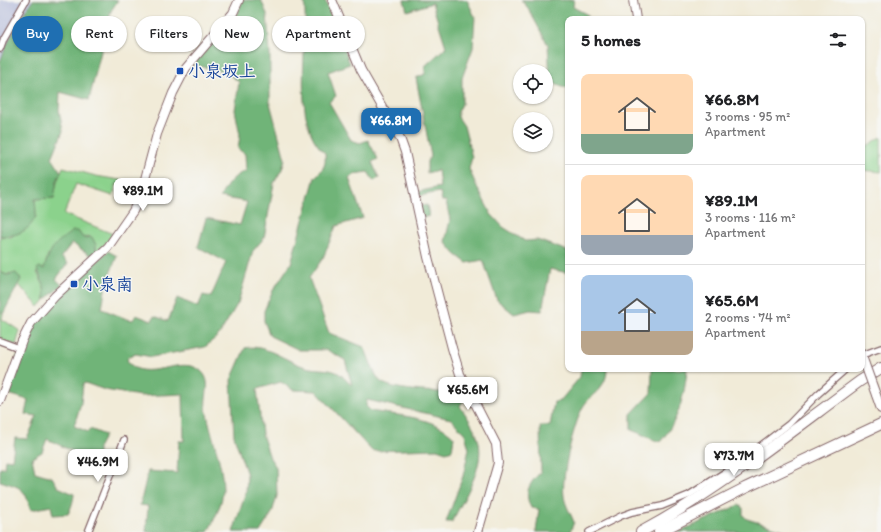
<!DOCTYPE html>
<html lang="en">
<head>
<meta charset="utf-8">
<style>
  body { margin:0; font-family:Itim,"Klee One",sans-serif; background:#f2f2f2; color:#202124; height:100vh; display:flex; flex-direction:column; font-size:15px; white-space:nowrap }
  * { box-sizing:border-box; margin:0 }
  p { font-size:13px; color:#757577 }
  .icon { flex:none; width:22px; height:22px; fill:none; stroke:currentColor; stroke-width:2; stroke-linecap:round; stroke-linejoin:round }
  .map { position:relative; flex:1; overflow:hidden }
  .drawer { position:absolute; left:565px; top:16px; width:300px; height:356px; display:flex; flex-direction:column; background:#fff; border-radius:8px; box-shadow:0 1px 3px #0004 }
  .drawer>* { flex:none }
  .banner { position:absolute; left:12px; top:16px; width:380px; height:36px; display:flex; gap:8px }
  .buttons { position:absolute; left:513px; top:64px; display:grid; gap:8px }
  .buttons a { display:grid; place-items:center; width:40px; height:40px; border-radius:50%; background:#fff; box-shadow:0 1px 3px #0004; font-size:20px }
  .price { position:absolute; translate:-50% -34px; padding:0 9px; border-radius:8px; background:#fff; color:#222; font-size:13px; line-height:26px; filter:drop-shadow(0 1px 2px #0008) }
  .price::after { content:''; position:absolute; left:50%; top:24px; width:12px; height:9px; margin-left:-6px; background:inherit; clip-path:polygon(0 0,100% 0,50% 100%) }
  .price.current { background:#1f6fb2; color:#fff }
  ul { padding:0; list-style:none }
  li { display:flex; align-items:center; gap:12px; height:100px; padding:0 16px }
  li+li { border-top:1px solid #e0e0e0 }
  li span { display:grid; place-items:center; flex:none; width:112px; height:80px; border-radius:8px; color:#555 }
  li>.icon { margin-inline-start:auto }
  span .icon { width:48px; height:48px; fill:#fffc; stroke-width:1 }
  li b { font-size:17px }
  h2 { display:flex; justify-content:space-between; align-items:center; height:48px; padding:0 16px; font-size:17px }
  .pill { padding:0 14px; border-radius:18px; background:#fff; box-shadow:0 1px 3px #0004; font-size:14px; line-height:36px }
  .pill.current { background:#1f6fb2; color:#fff }
  .map>svg:first-child { display:block }
</style>
</head>
<body>
<div class="map">
<svg width="881" height="532" viewBox="0 0 881 532">
  <rect width="100%" height="100%" fill="#f6f6f2"/>
  <filter id="ink" filterUnits="userSpaceOnUse"><feTurbulence type="fractalNoise" baseFrequency=".025" numOctaves="2"/><feDisplacementMap in="SourceGraphic" scale="8" xChannelSelector="R" yChannelSelector="G"/><feConvolveMatrix kernelMatrix="1 2 1 2 8 2 1 2 1" color-interpolation-filters="sRGB"/></filter>
  <filter id="wash" filterUnits="userSpaceOnUse"><feTurbulence type="fractalNoise" baseFrequency=".012" numOctaves="4" result="noise"/><feDisplacementMap in="SourceGraphic" scale="16" xChannelSelector="R" yChannelSelector="G"/><feGaussianBlur stdDeviation="0.9" result="paint"/><feColorMatrix in="noise" values="0 0 0 0 0 0 0 0 0 0 0 0 0 0 0 0 0 1.4 0 .05"/><feComposite in="paint" operator="in"/></filter>
  <g filter="url(#wash)">
    <rect width="100%" height="100%" fill="#f1ebd8"/>
    <polygon fill="#bdc3de" points="0,0 33,0 20,19 0,63"/>
    <g fill="#8bd28c" stroke="#6a785c">
      <polygon points="881,137 881,172 862,170 862,146 867,146"/>
      <polygon points="63,167 96,176 126,181 124,186 117,184 113,196 76,184 64,214 113,234 104,245 96,252 96,245 89,236 83,238 78,231 48,255 44,270 37,272 44,286 45,300 39,307 18,284 21,279 10,273 7,275 0,272 0,236 11,237 36,217 35,199 54,198 57,181"/>
      <polygon points="0,311 3,314 2,319 20,331 16,345 0,339"/>
    </g>
    <g fill="#70b478" stroke="#5d6a52">
      <path d="M 33,0 L 118,0 L 111,11 L 89,100 L 60,92 L 59,110 L 63,131 L 52,158 L 61,172 L 57,181 L 54,198 L 35,199 C 35,204 37,213 35,218 C 29,232 14,237 0,236 L 0,62 C 8,39 19,20 33,0 Z"/>
      <path d="M 242,0 L 261,0 L 267,14 L 270,54 L 270,103 L 285,159 L 282,169 L 274,183 L 264,238 L 253,251 L 238,303 L 219,335 L 205,347 L 152,357 L 136,354 L 129,356 L 127,360 C 143,386 181,353 201,371 C 213,382 204,395 206,408 C 210,435 223,462 223,489 C 223,503 214,520 208,532 L 146,532 L 148,506 L 140,505 L 148,471 L 177,473 L 179,441 L 184,441 L 183,394 L 140,396 L 105,390 L 85,383 L 83,384 L 81,403 L 74,426 L 88,432 L 90,429 L 105,435 L 98,448 L 98,458 L 82,456 L 47,439 L 42,452 L 32,458 L 35,472 L 52,477 L 58,487 L 74,494 C 74,499 71,509 68,514 L 53,515 L 51,506 L 31,510 C 24,487 22,488 0,481 L 0,468 L 4,468 L 5,459 L 12,460 L 15,438 L 27,439 L 37,416 L 25,414 L 28,400 L 5,393 C 13,370 19,344 33,324 C 52,299 85,273 108,251 L 117,256 L 106,284 L 102,309 L 127,319 L 133,320 L 136,315 L 152,321 L 154,316 L 168,321 L 177,298 L 198,307 L 203,295 L 211,297 L 226,262 L 198,247 L 206,218 L 240,225 L 247,202 L 220,197 C 227,185 232,176 246,171 L 245,154 L 238,149 L 240,135 L 235,110 L 239,82 C 224,69 210,67 191,66 L 238,12 Z"/>
      <path d="M 304,0 L 325,0 L 350,64 L 328,72 L 336,96 L 329,102 L 351,140 L 360,143 L 368,140 L 378,159 L 372,162 L 379,178 L 374,181 L 368,172 L 354,174 L 349,178 L 363,218 L 336,226 L 323,258 L 309,278 L 329,333 L 364,347 C 369,357 373,373 380,381 C 391,392 449,392 465,393 L 466,395 L 460,406 C 466,415 473,425 477,436 C 488,464 464,497 452,522 L 446,522 L 463,476 L 469,449 L 465,434 L 451,419 L 367,400 L 366,406 L 371,411 C 399,416 433,416 454,437 L 452,450 L 446,452 L 437,449 L 372,451 L 316,391 L 293,390 L 281,382 L 257,389 L 262,434 L 270,458 L 276,467 L 277,496 L 272,513 L 260,532 L 233,532 L 246,492 L 247,475 L 234,436 L 231,380 L 245,348 C 265,343 287,362 306,367 C 315,370 327,368 336,372 C 342,374 347,382 352,385 L 345,360 L 327,350 L 299,350 L 270,336 L 264,321 L 264,311 L 272,292 L 291,263 L 315,177 C 324,169 326,165 325,153 C 289,123 310,42 304,0 Z"/>
      <polygon points="404,0 467,0 475,17 473,48 462,78 462,104 458,112 458,117 464,126 472,157 469,169 477,187 491,214 503,227 525,241 537,240 568,251 568,273 550,269 542,311 530,310 514,314 497,300 483,260 467,263 455,254 445,242 450,220 446,201 442,201 440,192 419,196 421,206 427,205 429,216 422,218 417,192 440,187 438,170 427,173 427,161 431,156 416,78 425,74 425,66 446,47 432,3 407,11"/>
      <polygon points="521,0 574,0 573,7 588,15 587,19 568,19 568,89 557,85 550,79 548,45 528,8"/>
      <path d="M 73,231 L 78,231 L 83,238 L 92,237 L 96,245 L 96,252 L 93,255 L 90,255 L 72,243 L 61,257 L 68,263 L 56,279 L 62,285 L 45,300 L 44,286 L 37,269 L 39,267 L 44,269 C 51,246 54,244 73,231 Z"/>
      <polygon points="0,272 7,275 16,273 21,279 3,314 0,311"/>
      <path d="M 581,369 L 607,369 C 607,390 589,394 582,409 C 573,427 561,477 564,496 C 565,505 571,514 574,522 L 570,532 L 536,532 L 539,509 L 531,508 C 523,492 530,482 541,472 L 540,426 L 550,426 L 554,402 L 560,401 L 580,377 Z"/>
      <path d="M 652,369 L 687,369 C 685,395 678,422 660,442 C 649,439 641,433 631,430 L 631,414 L 651,393 Z"/>
      <polygon points="739,505 743,508 743,515 747,519 790,532 678,532"/>
    </g>
  </g>
  <g filter="url(#ink)">
    <g fill="none" stroke-linecap="round" stroke-linejoin="round">
      <g stroke="#846668" stroke-width="8">
        <g id="street">
          <polyline points="0,49 4,38 26,0"/>
          <polyline points="0,341 19,348"/>
          <polyline points="862,355 881,348"/>
          <polyline points="88,532 124,440"/>
          <polyline points="589,532 621,516 632,512 662,506 689,495 730,469 789,424 818,394 846,369"/>
        </g>
      </g>
      <g stroke="#846668" stroke-width="10">
        <g id="secondary">
          <polyline points="332,0 361,70 400,138 405,152 428,257 452,348 460,374 496,444 498,463 478,532"/>
          <polyline points="633,0 636,19"/>
          <polyline points="876,395 881,409"/>
          <polyline points="0,401 22,341 31,323 55,296 108,247 133,211 141,194 157,134 173,93 186,68 233,13 239,0"/>
        </g>
      </g>
      <g stroke="#846668" stroke-width="12">
        <g id="highway">
          <path d="M 641,532 C 719,490 788,434 860,381 L 881,368"/>
          <polyline points="659,532 745,488 881,424"/>
        </g>
      </g>
      <use href="#street" stroke="#fff" stroke-width="5.5"/>
      <use href="#secondary" stroke="#fff" stroke-width="8"/>
      <use href="#highway" stroke="#fff" stroke-width="10"/>
      <g stroke="#846668" stroke-width="10" stroke-linecap="butt">
        <polyline id="secondary-bridge" points="863,359 876,395"/>
      </g>
      <use href="#secondary-bridge" stroke="#fff" stroke-width="8"/>
    </g>
  </g>
  <g fill="#1a4fb4" stroke="#f6f6f2" stroke-width="1.5">
    <rect x="176" y="67" width="8" height="8" rx="2"/>
    <rect x="70" y="280" width="8" height="8" rx="2"/>
  </g>
  <g text-anchor="middle" stroke-width="3" stroke-linejoin="round" paint-order="stroke">
    <g font-size="17" font-weight="bold" fill="#164399" stroke="#f6f6f2" text-anchor="start">
      <text x="188" y="77">小泉坂上</text>
      <text x="82" y="290">小泉南</text>
    </g>
  </g>
</svg>
<div class="buttons">
<a><svg class="icon" aria-label="locate" viewBox="0 0 24 24"><circle cx="12" cy="12" r="6"/><path d="M12 2v4M12 18v4M2 12h4M18 12h4"/></svg></a>
<a><svg class="icon" aria-label="layers" viewBox="0 0 24 24"><path d="M12 4l9 5-9 5-9-5zM3 14l9 5 9-5"/></svg></a>
</div>
<b class="price current" style="left:391px;top:142px">¥66.8M</b>
<b class="price" style="left:143px;top:212px">¥89.1M</b>
<b class="price" style="left:468px;top:411px">¥65.6M</b>
<b class="price" style="left:734px;top:477px">¥73.7M</b>
<b class="price" style="left:98px;top:483px">¥46.9M</b>
<div class="banner">
<a class="pill current">Buy</a>
<a class="pill">Rent</a>
<a class="pill">Filters</a>
<a class="pill">New</a>
<a class="pill">Apartment</a>
</div>
<section class="drawer">
<h2>5 homes<svg class="icon" aria-label="filters" viewBox="0 0 24 24"><path d="M4 7h16M4 17h16"/><circle cx="9" cy="7" r="2"/><circle cx="15" cy="17" r="2"/></svg></h2>
<ul>
<li><span style="background:linear-gradient(#ffd9b3 75%,#7fa58c 0)"><svg class="icon" aria-label="home" viewBox="0 0 24 24"><path d="M3 11l9-7 9 7M6 9v11h12V9"/></svg></span><div><b>¥66.8M</b><p>3 rooms · 95 m²</p><p>Apartment</p></div></li>
<li><span style="background:linear-gradient(#ffd9b3 75%,#9aa5b1 0)"><svg class="icon" aria-label="home" viewBox="0 0 24 24"><path d="M3 11l9-7 9 7M6 9v11h12V9"/></svg></span><div><b>¥89.1M</b><p>3 rooms · 116 m²</p><p>Apartment</p></div></li>
<li><span style="background:linear-gradient(#a9c7e8 70%,#b9a48a 0)"><svg class="icon" aria-label="home" viewBox="0 0 24 24"><path d="M3 11l9-7 9 7M6 9v11h12V9"/></svg></span><div><b>¥65.6M</b><p>2 rooms · 74 m²</p><p>Apartment</p></div></li>
</ul>
</section>
</div>
</body>
</html>
